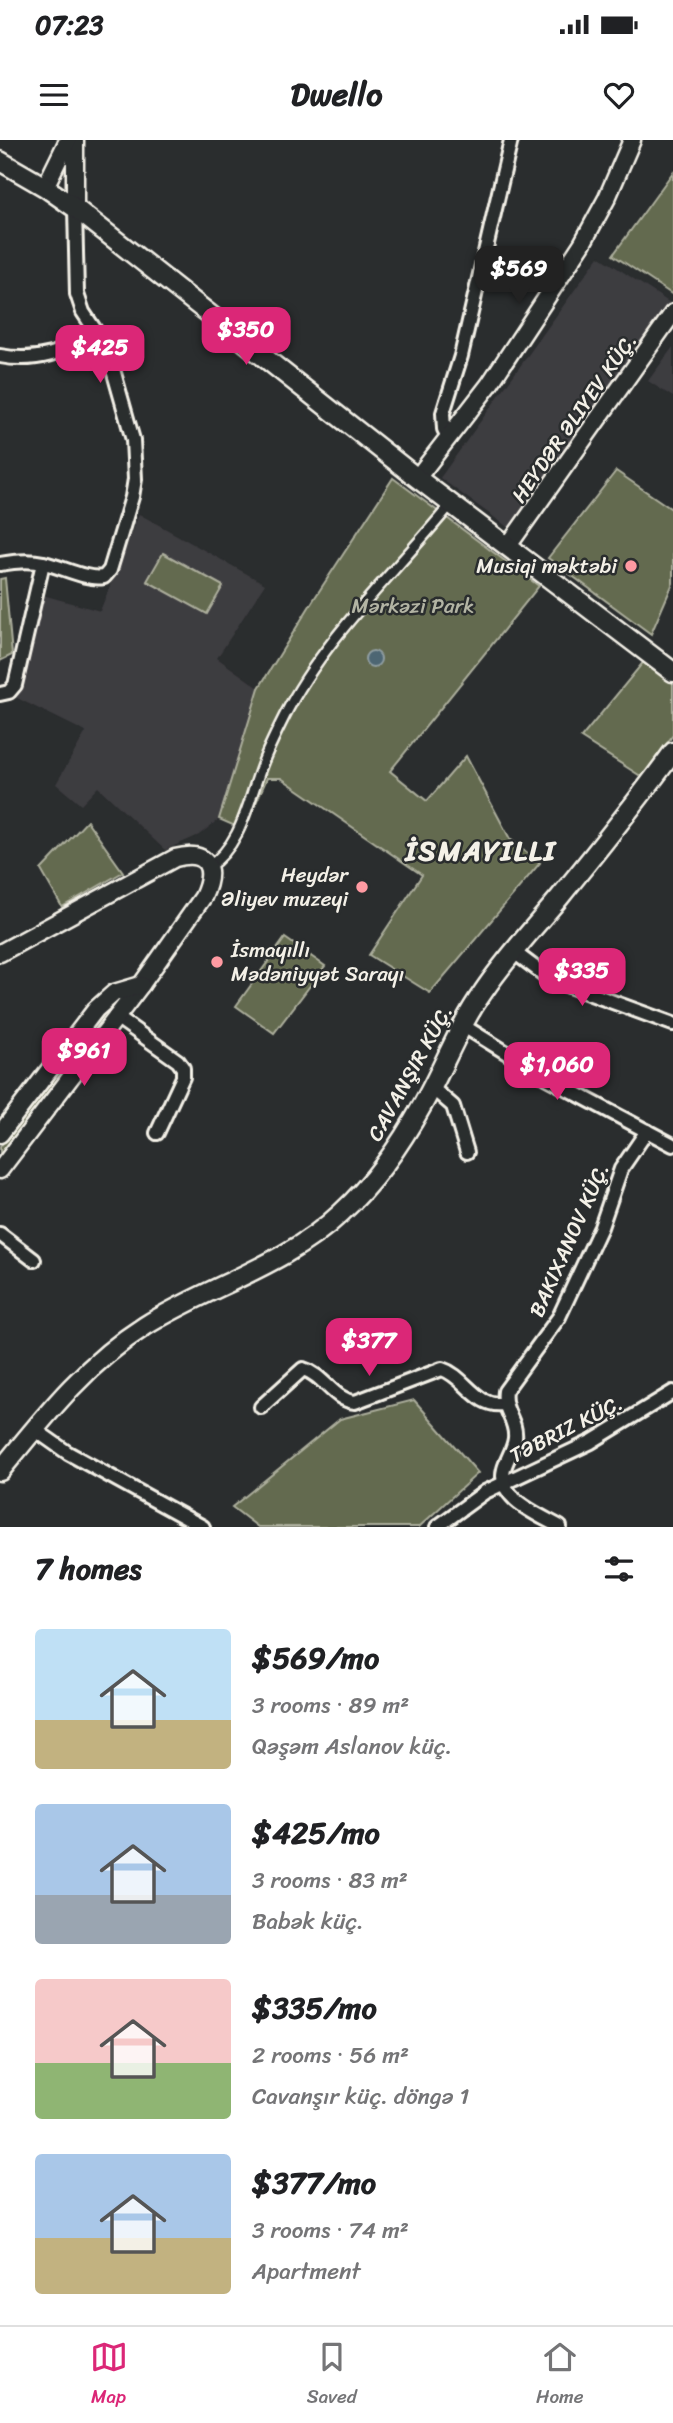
<!DOCTYPE html>
<html lang="en">
<head>
<meta charset="utf-8">
<style>
  body { margin:0; font-family:Sriracha,sans-serif; background:#f6f6f6; color:#202124; height:100vh; display:flex; flex-direction:column; font-size:26px; white-space:nowrap }
  * { box-sizing:border-box; margin:0 }
  p { font-size:23px; color:#757577 }
  .icon { flex:none; width:38px; height:38px; fill:none; stroke:currentColor; stroke-width:2; stroke-linecap:round; stroke-linejoin:round }
  .map { position:relative; height:1387px; overflow:hidden }
  .panel { display:flex; flex-direction:column; background:#fff; flex:1 }
  .panel>* { flex:none }
  .price { position:absolute; translate:-50% -60px; padding:0 16px; border-radius:14px; background:#db2777; color:#fff; font-size:23px; line-height:46px; filter:drop-shadow(0 2px 4px #0008) }
  .price::after { content:''; position:absolute; left:50%; top:42px; width:21px; height:16px; margin-left:-10px; background:inherit; clip-path:polygon(0 0,100% 0,50% 100%) }
  .price.active { background:#222; color:#fff }
  ul { padding:0; list-style:none }
  li { display:flex; align-items:center; gap:21px; height:175px; padding:0 35px }
  li span { display:grid; place-items:center; flex:none; width:196px; height:140px; border-radius:7px; color:#555 }
  li>.icon { margin-inline-start:auto }
  span .icon { width:84px; height:84px; fill:#fffc; stroke-width:1 }
  li b { font-size:30px }
  h2 { display:flex; justify-content:space-between; align-items:center; height:84px; padding:0 35px; font-size:30px }
  .status { display:flex; justify-content:space-between; align-items:center; height:49px; padding:0 35px; background:#fff; direction:ltr }
  .status svg { height:19px; fill:currentColor }
  header { display:flex; justify-content:space-between; align-items:center; height:91px; padding:0 35px; background:#fff; font-size:32px; font-weight:700 }
  .tabs { display:flex; justify-content:space-around; align-items:center; height:98px; border-top:2px solid #e0e0e0; background:#fff; font-size:19px; color:#757577 }
  .tabs a { display:grid; justify-items:center; gap:4px }
  .tabs .active { color:#db2777 }
  .map>svg:first-child { display:block }
</style>
</head>
<body>
<div class="status"><b>07:23</b><svg viewBox="0 0 49 12"><path d="M0 12V9h3v3zM5 12V6h3v6zM10 12V3h3v9zM15 12V0h3v12zM26 1h20v11H26zM47 4h2v5h-2z"/></svg></div>
<header><svg class="icon" aria-label="menu" viewBox="0 0 24 24"><path d="M4 6h16M4 12h16M4 18h16"/></svg>Dwello<svg class="icon" aria-label="heart" viewBox="0 0 24 24"><path d="M12 20l-8-8c-3-5 5-10 8-4 3-6 11-1 8 4z"/></svg></header>
<div class="map">
<svg width="673" height="1387" viewBox="0 0 673 1387">
  <rect width="100%" height="100%" fill="#2a2d2e"/>
  <filter id="ink" filterUnits="userSpaceOnUse"><feTurbulence type="fractalNoise" baseFrequency=".0143" numOctaves="2"/><feDisplacementMap in="SourceGraphic" scale="14" xChannelSelector="R" yChannelSelector="G"/><feConvolveMatrix kernelMatrix="1 2 1 2 8 2 1 2 1" color-interpolation-filters="sRGB"/></filter>
  <g filter="url(#ink)">
    <g fill="#3e3c41">
      <polygon points="599,116 670,163 509,388 440,338"/>
      <polygon points="673,207 673,257 648,241"/>
      <polygon points="139,374 265,444 217,518 259,548 219,679 199,695 165,710 98,647 81,665 56,644 86,592 15,557 39,454 100,471"/>
    </g>
    <g fill="#646a50" stroke="#acae9c" stroke-width="2">
      <polygon points="673,32 673,155 613,115"/>
      <polygon points="616,331 673,370 673,443 651,494 548,418"/>
      <polygon points="393,338 539,446 390,631 427,661 466,616 510,699 540,723 430,853 369,815 422,735 281,638 267,638 244,690 219,679 259,548 314,459"/>
      <polygon points="163,413 223,446 207,474 147,441"/>
      <polygon points="5,438 12,515 0,521 0,439"/>
      <polygon points="645,520 673,541 673,595 642,637 581,598"/>
      <polygon points="87,681 123,732 62,767 41,730"/>
      <polygon points="285,798 325,826 274,893 236,866"/>
      <polygon points="124,858 0,1022 0,1007 107,866"/>
      <polygon points="414,1260 478,1333 419,1387 258,1387 232,1367 340,1279"/>
    </g>
    <circle fill="#4e6673" stroke="#909ea2" stroke-width="2" cx="373" cy="519" r="8"/>
    <g fill="none" stroke-linecap="round" stroke-linejoin="round">
      <g stroke="#f4f1e8" stroke-width="14">
        <path id="pedestrian" d="M 208,727 C 242,705 248,661 262,625 C 268,609 276,593 284,577 C 324,497 395,433 451,364"/>
      </g>
      <g stroke="#f4f1e8" stroke-width="18">
        <g id="minor">
          <path d="M 0,216 C 37,223 66,212 97,193"/>
          <polyline points="449,299 444,289 443,273 461,216 511,0"/>
          <path d="M 0,424 C 15,421 30,420 44,423 C 63,427 85,440 104,437 L 110,430 L 132,357 L 135,339 L 133,300 L 114,233 L 97,193 L 83,172 L 77,154 L 75,68"/>
          <polyline points="0,554 9,552 15,545 43,423"/>
          <polyline points="514,812 546,836 558,842 673,884"/>
          <polyline points="115,876 178,921 183,928 183,937 157,993"/>
          <polyline points="462,885 547,938 673,1005"/>
          <polyline points="431,947 453,966 467,1012"/>
          <polyline points="0,1094 34,1120"/>
          <path d="M 261,1267 L 303,1229 C 324,1235 333,1260 355,1262 L 442,1229 C 465,1236 476,1268 503,1264"/>
          <polyline points="34,1289 68,1313 203,1387"/>
          <polyline points="437,1387 485,1352 591,1302 673,1252"/>
          <path d="M 560,1387 C 540,1375 496,1359 504,1329 C 507,1318 514,1309 515,1298 C 517,1280 502,1271 505,1251 L 559,1177 L 601,1087 L 621,1029 L 647,991"/>
        </g>
      </g>
      <g stroke="#f4f1e8" stroke-width="21">
        <g id="tertiary">
          <polyline points="75,0 75,68"/>
          <polyline points="45,47 68,0"/>
          <polyline points="417,338 489,245 582,104 607,58 632,0"/>
          <polyline points="508,406 673,173"/>
          <path d="M 0,813 L 175,718 C 209,709 216,729 203,757 L 141,845 L 0,1030"/>
          <polyline points="0,994 96,869 114,853 141,845"/>
        </g>
      </g>
      <g stroke="#f4f1e8" stroke-width="23">
        <g id="secondary">
          <polyline points="0,21 45,47 75,68 417,338 673,532"/>
          <path d="M 0,1331 C 44,1277 85,1224 145,1186 C 209,1146 285,1126 341,1073 C 375,1042 401,1004 423,964 C 444,927 458,887 483,852 C 505,819 533,789 559,758 C 598,710 637,662 673,612"/>
        </g>
      </g>
      <use href="#pedestrian" stroke="#2a2d2e" stroke-width="9"/>
      <use href="#minor" stroke="#2a2d2e" stroke-width="12"/>
      <use href="#tertiary" stroke="#2a2d2e" stroke-width="16"/>
      <use href="#secondary" stroke="#2a2d2e" stroke-width="18"/>
    </g>
  </g>
  <g fill="#ff9aa2" stroke="#2a2d2e" stroke-width="2.5">
    <circle cx="631" cy="426" r="7"/>
    <circle cx="362" cy="747" r="7"/>
    <circle cx="217" cy="822" r="7"/>
  </g>
  <g text-anchor="middle" stroke-width="5" stroke-linejoin="round" paint-order="stroke">
    <g font-size="21" fill="#f4f1e8" stroke="#2a2d2e">
      <text transform="translate(574 278) rotate(-55)" y="7">HEYDƏR ƏLIYEV KÜÇ.</text>
      <text transform="translate(410 933) rotate(-61)" y="7">CAVANŞIR KÜÇ.</text>
      <text transform="translate(569 1100) rotate(-66)" y="7">BAKIXANOV KÜÇ.</text>
      <text transform="translate(566 1289) rotate(-27)" y="7">TƏBRIZ KÜÇ.</text>
    </g>
    <g font-size="21" fill="#f4f1e8" stroke="#2a2d2e" text-anchor="end">
      <text x="617" y="433">Musiqi məktəbi</text>
      <text x="348" y="742">Heydər<tspan x="348" dy="24">Əliyev muzeyi</tspan></text>
      <text x="231" y="817" text-anchor="start">İsmayıllı<tspan x="231" dy="24">Mədəniyyət Sarayı</tspan></text>
    </g>
    <g font-size="21" fill="#b3b4a4" stroke="#2a2d2e">
      <text x="413" y="473">Mərkəzi Park</text>
    </g>
    <g font-size="28" font-weight="bold" letter-spacing="2" fill="#f4f1e8" stroke="#2a2d2e">
      <text x="481" y="720">İSMAYILLI</text>
    </g>
  </g>
</svg>
<b class="price active" style="left:519px;top:166px">$569</b>
<b class="price" style="left:246px;top:227px">$350</b>
<b class="price" style="left:100px;top:245px">$425</b>
<b class="price" style="left:582px;top:868px">$335</b>
<b class="price" style="left:84px;top:948px">$961</b>
<b class="price" style="left:557px;top:962px">$1,060</b>
<b class="price" style="left:369px;top:1238px">$377</b>
</div>
<section class="panel">
<h2>7 homes<svg class="icon" aria-label="filters" viewBox="0 0 24 24"><path d="M4 7h16M4 17h16"/><circle cx="9" cy="7" r="2"/><circle cx="15" cy="17" r="2"/></svg></h2>
<ul>
<li><span style="background:linear-gradient(#bfe0f5 65%,#c2b280 0)"><svg class="icon" aria-label="home" viewBox="0 0 24 24"><path d="M3 11l9-7 9 7M6 9v11h12V9"/></svg></span><div><b>$569/mo</b><p>3 rooms · 89 m²</p><p>Qəşəm Aslanov küç.</p></div></li>
<li><span style="background:linear-gradient(#a9c7e8 65%,#9aa5b1 0)"><svg class="icon" aria-label="home" viewBox="0 0 24 24"><path d="M3 11l9-7 9 7M6 9v11h12V9"/></svg></span><div><b>$425/mo</b><p>3 rooms · 83 m²</p><p>Babək küç.</p></div></li>
<li><span style="background:linear-gradient(#f6c9c9 60%,#8fb573 0)"><svg class="icon" aria-label="home" viewBox="0 0 24 24"><path d="M3 11l9-7 9 7M6 9v11h12V9"/></svg></span><div><b>$335/mo</b><p>2 rooms · 56 m²</p><p>Cavanşır küç. döngə 1</p></div></li>
<li><span style="background:linear-gradient(#a9c7e8 60%,#c2b280 0)"><svg class="icon" aria-label="home" viewBox="0 0 24 24"><path d="M3 11l9-7 9 7M6 9v11h12V9"/></svg></span><div><b>$377/mo</b><p>3 rooms · 74 m²</p><p>Apartment</p></div></li>
</ul>
</section>
<nav class="tabs">
<a class="active"><svg class="icon" aria-label="map" viewBox="0 0 24 24"><path d="M3 6l6-2 6 2 6-2v14l-6 2-6-2-6 2zM9 4v14M15 6v14"/></svg>Map</a>
<a><svg class="icon" aria-label="saved" viewBox="0 0 24 24"><path d="M7 4h10v16l-5-4-5 4z"/></svg>Saved</a>
<a><svg class="icon" aria-label="home" viewBox="0 0 24 24"><path d="M3 11l9-7 9 7M6 9v11h12V9"/></svg>Home</a>
</nav>
</body>
</html>
